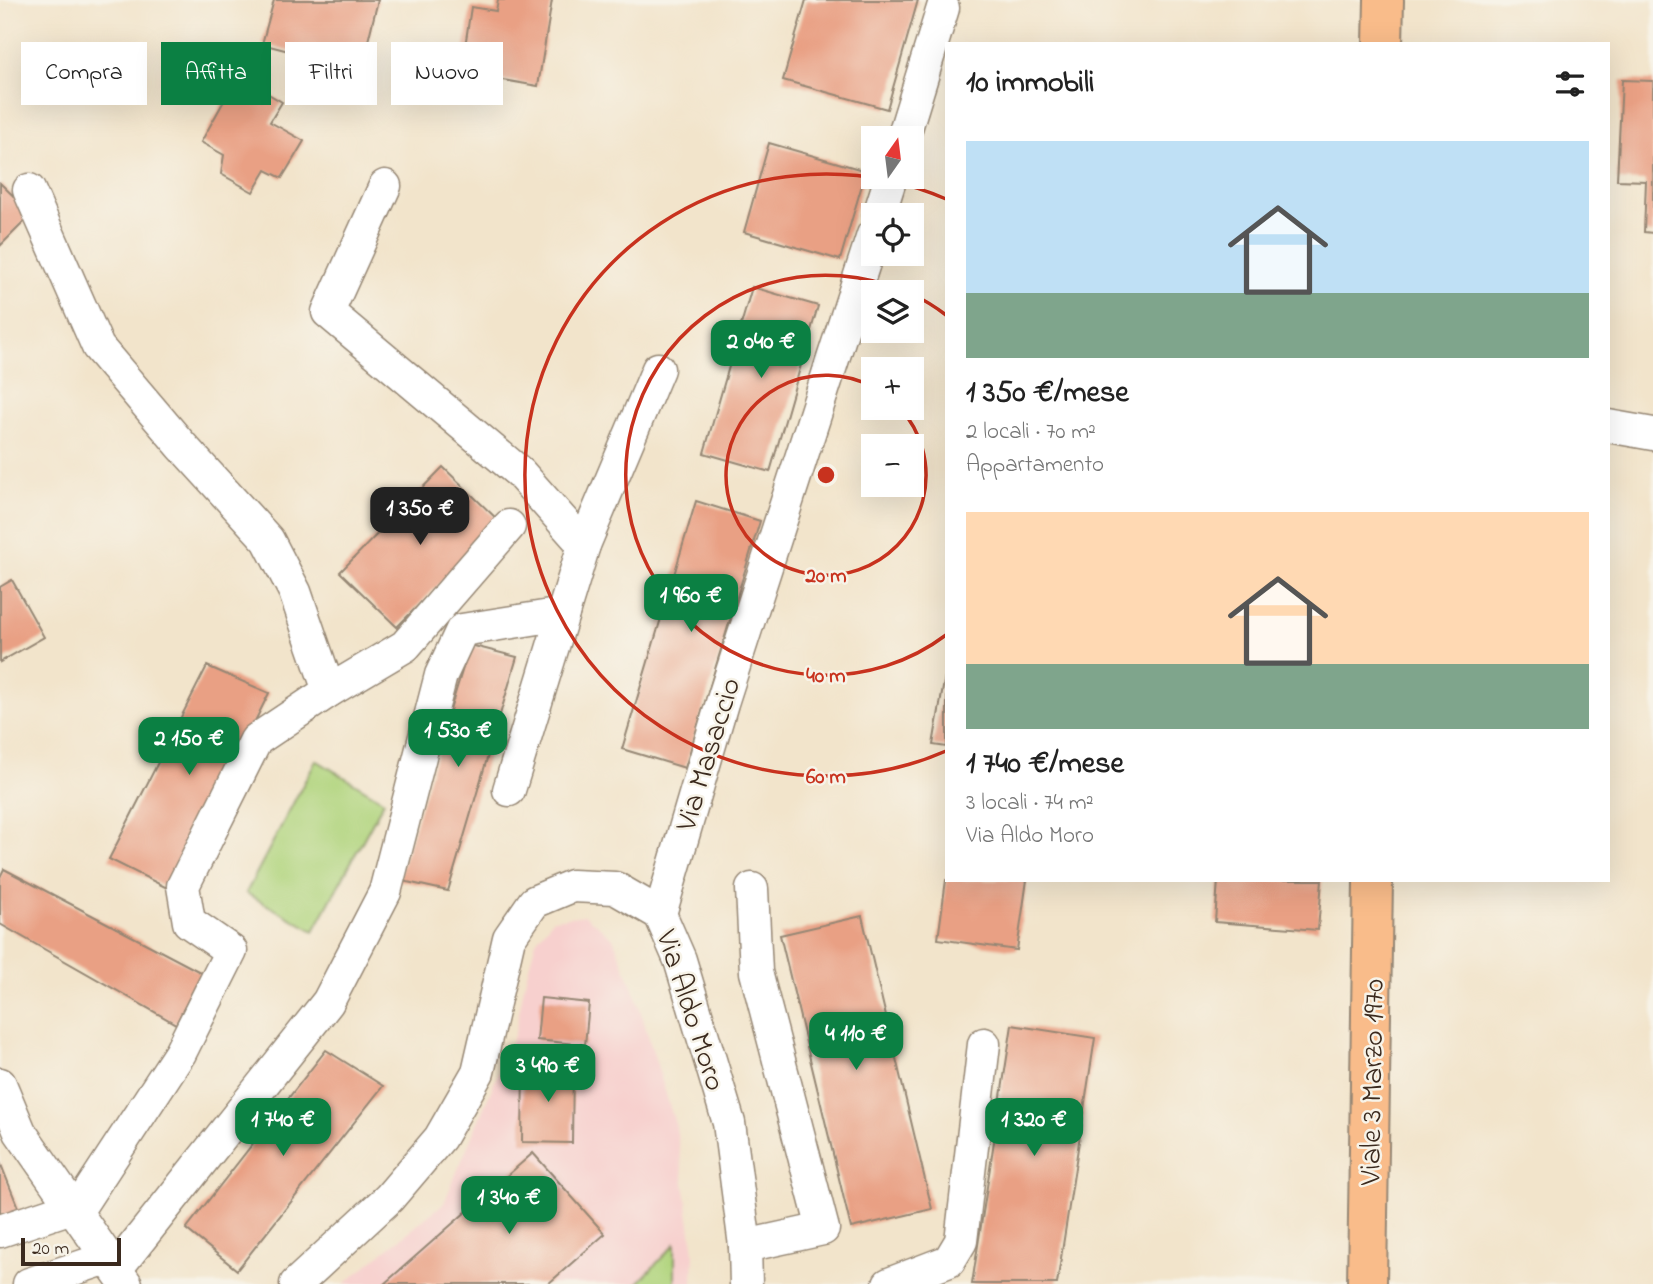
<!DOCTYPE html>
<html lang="it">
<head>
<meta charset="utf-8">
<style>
  body { margin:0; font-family:"Indie Flower",sans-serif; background:#f2f2f2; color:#222; height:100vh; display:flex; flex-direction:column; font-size:26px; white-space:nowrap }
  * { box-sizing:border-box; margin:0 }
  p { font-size:23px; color:#767676 }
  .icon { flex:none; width:38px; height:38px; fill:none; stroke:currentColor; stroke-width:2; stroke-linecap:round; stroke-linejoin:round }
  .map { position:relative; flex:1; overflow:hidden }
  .details { position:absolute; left:945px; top:42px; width:665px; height:840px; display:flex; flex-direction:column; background:#fff; border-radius:0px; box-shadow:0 7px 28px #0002 }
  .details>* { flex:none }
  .guide { position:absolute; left:21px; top:42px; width:665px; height:63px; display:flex; gap:14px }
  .needle { width:46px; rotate:14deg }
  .fabs { position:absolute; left:861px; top:126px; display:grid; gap:14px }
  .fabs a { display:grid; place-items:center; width:63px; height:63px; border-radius:0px; background:#fff; box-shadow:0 7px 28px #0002; font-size:35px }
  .scale { position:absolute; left:21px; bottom:18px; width:100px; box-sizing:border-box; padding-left:7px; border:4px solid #3b2a1e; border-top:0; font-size:19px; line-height:24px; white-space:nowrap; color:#3b2a1e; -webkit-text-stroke:5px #f7f3e8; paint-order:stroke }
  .price { position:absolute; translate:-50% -60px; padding:0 16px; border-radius:14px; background:#0b8043; color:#fff; font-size:23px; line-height:46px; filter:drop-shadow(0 2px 4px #0008) }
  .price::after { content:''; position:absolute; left:50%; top:42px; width:21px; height:16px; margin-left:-10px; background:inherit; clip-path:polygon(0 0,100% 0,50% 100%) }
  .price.current { background:#222; color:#fff }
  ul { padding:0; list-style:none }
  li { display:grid; align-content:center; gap:14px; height:371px; padding:0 21px }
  li span { display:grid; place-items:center; height:217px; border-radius:0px; color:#555 }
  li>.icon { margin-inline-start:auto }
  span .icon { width:126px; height:126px; fill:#fffc; stroke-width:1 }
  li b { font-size:30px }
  h2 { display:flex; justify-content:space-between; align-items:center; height:84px; padding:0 21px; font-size:30px }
  .chip { padding:0 24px; border-radius:0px; background:#fff; box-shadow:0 7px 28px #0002; font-size:24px; line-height:63px }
  .chip.current { background:#0b8043; color:#fff }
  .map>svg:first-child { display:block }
</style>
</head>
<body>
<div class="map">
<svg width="1653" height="1284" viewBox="0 0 1653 1284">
  <rect width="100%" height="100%" fill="#f7f3e8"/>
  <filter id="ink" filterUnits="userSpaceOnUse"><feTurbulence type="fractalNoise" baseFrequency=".0143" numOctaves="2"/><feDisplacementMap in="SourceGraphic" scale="14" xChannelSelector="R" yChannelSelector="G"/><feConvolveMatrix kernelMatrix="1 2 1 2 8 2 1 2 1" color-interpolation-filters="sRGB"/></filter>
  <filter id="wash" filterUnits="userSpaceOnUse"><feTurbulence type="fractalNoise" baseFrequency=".00686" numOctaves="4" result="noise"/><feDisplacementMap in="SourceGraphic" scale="28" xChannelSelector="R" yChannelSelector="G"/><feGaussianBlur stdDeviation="1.57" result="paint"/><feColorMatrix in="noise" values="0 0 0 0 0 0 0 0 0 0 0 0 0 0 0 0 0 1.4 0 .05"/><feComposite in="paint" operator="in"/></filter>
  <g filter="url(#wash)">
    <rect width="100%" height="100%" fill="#f2e4cb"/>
    <polygon fill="#f7d0ce" points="585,915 613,938 635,993 676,1127 694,1252 693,1284 344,1284 444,1203 515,1033 526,977 536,941 553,919"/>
    <g fill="#b0d47d" stroke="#767f4e" stroke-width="2">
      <polygon points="316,760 384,801 314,931 246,893"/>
      <polygon points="675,1244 675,1284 637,1284"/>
    </g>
    <g id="blocks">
      <g fill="#e9a084">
        <polygon points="274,0 378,0 361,70 262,44"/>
        <polygon points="498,0 552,0 538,86 461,73 471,7 496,11"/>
        <polygon points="806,0 918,0 887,109 783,80"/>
        <polygon points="238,76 282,102 270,122 304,141 282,178 266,170 253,192 221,174 224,155 201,142"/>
        <polygon points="1622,80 1653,81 1653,233 1644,232 1646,181 1617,180"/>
        <polygon points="769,143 866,171 840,260 744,232"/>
        <polygon points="0,183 32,214 0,246"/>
        <polygon points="752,287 818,306 770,472 704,453"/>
        <polygon points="443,467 500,522 397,627 340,572"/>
        <polygon points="696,501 760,521 685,768 622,749"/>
        <polygon points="12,580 44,637 0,662 0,587"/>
        <polygon points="470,645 517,657 448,891 398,880"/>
        <polygon points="207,666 269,693 171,890 109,859"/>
        <polygon points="945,676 947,676 947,747 933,745"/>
        <polygon points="4,869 202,973 176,1024 0,924 0,877"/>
        <polygon points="946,880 1027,880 1017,950 938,939"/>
        <polygon points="1218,880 1322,880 1318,930 1215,922"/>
        <polygon points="862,916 932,1209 851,1228 780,935"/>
        <polygon points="541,998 589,1003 585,1045 537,1040"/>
        <polygon points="1012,1025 1095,1038 1057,1284 972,1284"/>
        <polygon points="326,1050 383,1086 237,1270 186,1229"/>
        <polygon points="523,1065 573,1066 572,1143 522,1142"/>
        <polygon points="533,1153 605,1234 548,1284 384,1284"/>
        <polygon points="0,1162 21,1215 0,1221"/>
      </g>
    </g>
  </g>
  <g filter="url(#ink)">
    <use href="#blocks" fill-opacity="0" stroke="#968774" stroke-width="2"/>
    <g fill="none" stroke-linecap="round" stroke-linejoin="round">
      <g stroke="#968774" stroke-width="35">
        <g id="minor">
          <polyline points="903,138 943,8"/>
          <polyline points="385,186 328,312 520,473 584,545"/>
          <polyline points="29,190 98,347 182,446 268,540 295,592 329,691"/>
          <polyline points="879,215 891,177"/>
          <polyline points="1608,426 1653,434"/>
          <polyline points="509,790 584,545 658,369"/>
          <polyline points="660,914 722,703 873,235"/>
          <polyline points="0,1084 20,1132 126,1284"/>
          <polyline points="76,1212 180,1053 231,951 189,922 183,886 256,740 329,691 405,646 509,526"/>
          <polyline points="0,1231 72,1207"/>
          <polyline points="745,1246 823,1229 756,972 752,889"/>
          <polyline points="116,1269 328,1002 385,892 441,675 462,630 563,614"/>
          <polyline points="29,1284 107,1258"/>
          <polyline points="296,1284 389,1198 440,1138 478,1072 509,938 534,902 572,886 615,888 660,914 680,960 729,1123 745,1246 746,1284"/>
          <polyline points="889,1284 949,1261 961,1241 984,1044"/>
        </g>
      </g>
      <g stroke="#968774" stroke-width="42">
        <g id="major">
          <polyline points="1383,44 1384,0"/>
          <polyline points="1367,1284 1373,880"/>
        </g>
      </g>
      <use href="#minor" stroke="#fff" stroke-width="32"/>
      <use href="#major" stroke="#f9bc8a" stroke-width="38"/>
    </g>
  </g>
  <g fill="none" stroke="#c8321e" stroke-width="3.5">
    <path d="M900 408A100 100 0 1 1 873 387"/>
    <path d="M946 635A200 200 0 1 1 906 292M912 294A200 200 0 0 1 946 315"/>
    <path d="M946 751A301 301 0 1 1 946 199"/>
  </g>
  <g text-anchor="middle" stroke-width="5" stroke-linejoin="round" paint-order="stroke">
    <g font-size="30" fill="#3b2a1e" stroke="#f7f3e8">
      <text transform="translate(707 754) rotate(-73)" y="10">Via Masaccio</text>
      <text transform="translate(692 1010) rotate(72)" y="10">Via Aldo Moro</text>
      <text transform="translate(1371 1082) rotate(-89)" y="10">Viale 3 Marzo 1970</text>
    </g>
  </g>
  <circle cx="826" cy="475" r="10" fill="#c8321e" stroke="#f7f3e8" stroke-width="3.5"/>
  <g font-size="21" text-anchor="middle" font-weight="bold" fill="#c8321e" stroke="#f7f3e8" stroke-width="5" stroke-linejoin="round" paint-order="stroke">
    <text x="826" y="582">20 m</text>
    <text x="826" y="682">40 m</text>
    <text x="826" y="783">60 m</text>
  </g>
</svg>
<div class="fabs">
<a><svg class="needle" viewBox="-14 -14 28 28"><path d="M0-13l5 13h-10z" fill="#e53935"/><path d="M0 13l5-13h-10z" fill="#767676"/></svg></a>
<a><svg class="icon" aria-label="locate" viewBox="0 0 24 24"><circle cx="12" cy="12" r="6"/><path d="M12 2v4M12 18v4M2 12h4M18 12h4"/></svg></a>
<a><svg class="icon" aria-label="layers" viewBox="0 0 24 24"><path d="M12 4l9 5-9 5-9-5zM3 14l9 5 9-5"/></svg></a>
<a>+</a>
<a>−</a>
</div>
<div class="scale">20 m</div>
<b class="price" style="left:761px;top:380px">2 040 €</b>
<b class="price current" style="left:420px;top:547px">1 350 €</b>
<b class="price" style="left:691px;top:634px">1 960 €</b>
<b class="price" style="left:458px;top:769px">1 530 €</b>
<b class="price" style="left:189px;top:777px">2 150 €</b>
<b class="price" style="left:856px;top:1072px">4 110 €</b>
<b class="price" style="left:548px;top:1104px">3 490 €</b>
<b class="price" style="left:283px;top:1158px">1 740 €</b>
<b class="price" style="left:1034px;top:1158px">1 320 €</b>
<b class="price" style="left:509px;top:1236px">1 340 €</b>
<div class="guide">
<a class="chip">Compra</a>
<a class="chip current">Affitta</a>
<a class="chip">Filtri</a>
<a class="chip">Nuovo</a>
</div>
<section class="details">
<h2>10 immobili<svg class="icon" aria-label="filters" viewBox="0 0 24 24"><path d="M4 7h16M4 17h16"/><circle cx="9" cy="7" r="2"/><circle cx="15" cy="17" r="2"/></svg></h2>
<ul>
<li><span style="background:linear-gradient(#bfe0f5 70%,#7fa58c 0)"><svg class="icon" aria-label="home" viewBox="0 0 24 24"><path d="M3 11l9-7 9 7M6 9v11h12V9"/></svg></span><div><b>1 350 €/mese</b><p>2 locali · 70 m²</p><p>Appartamento</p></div></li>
<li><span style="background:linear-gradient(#ffd9b3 70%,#7fa58c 0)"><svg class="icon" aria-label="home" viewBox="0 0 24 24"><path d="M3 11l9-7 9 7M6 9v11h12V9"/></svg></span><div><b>1 740 €/mese</b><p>3 locali · 74 m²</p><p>Via Aldo Moro</p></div></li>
</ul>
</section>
</div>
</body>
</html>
